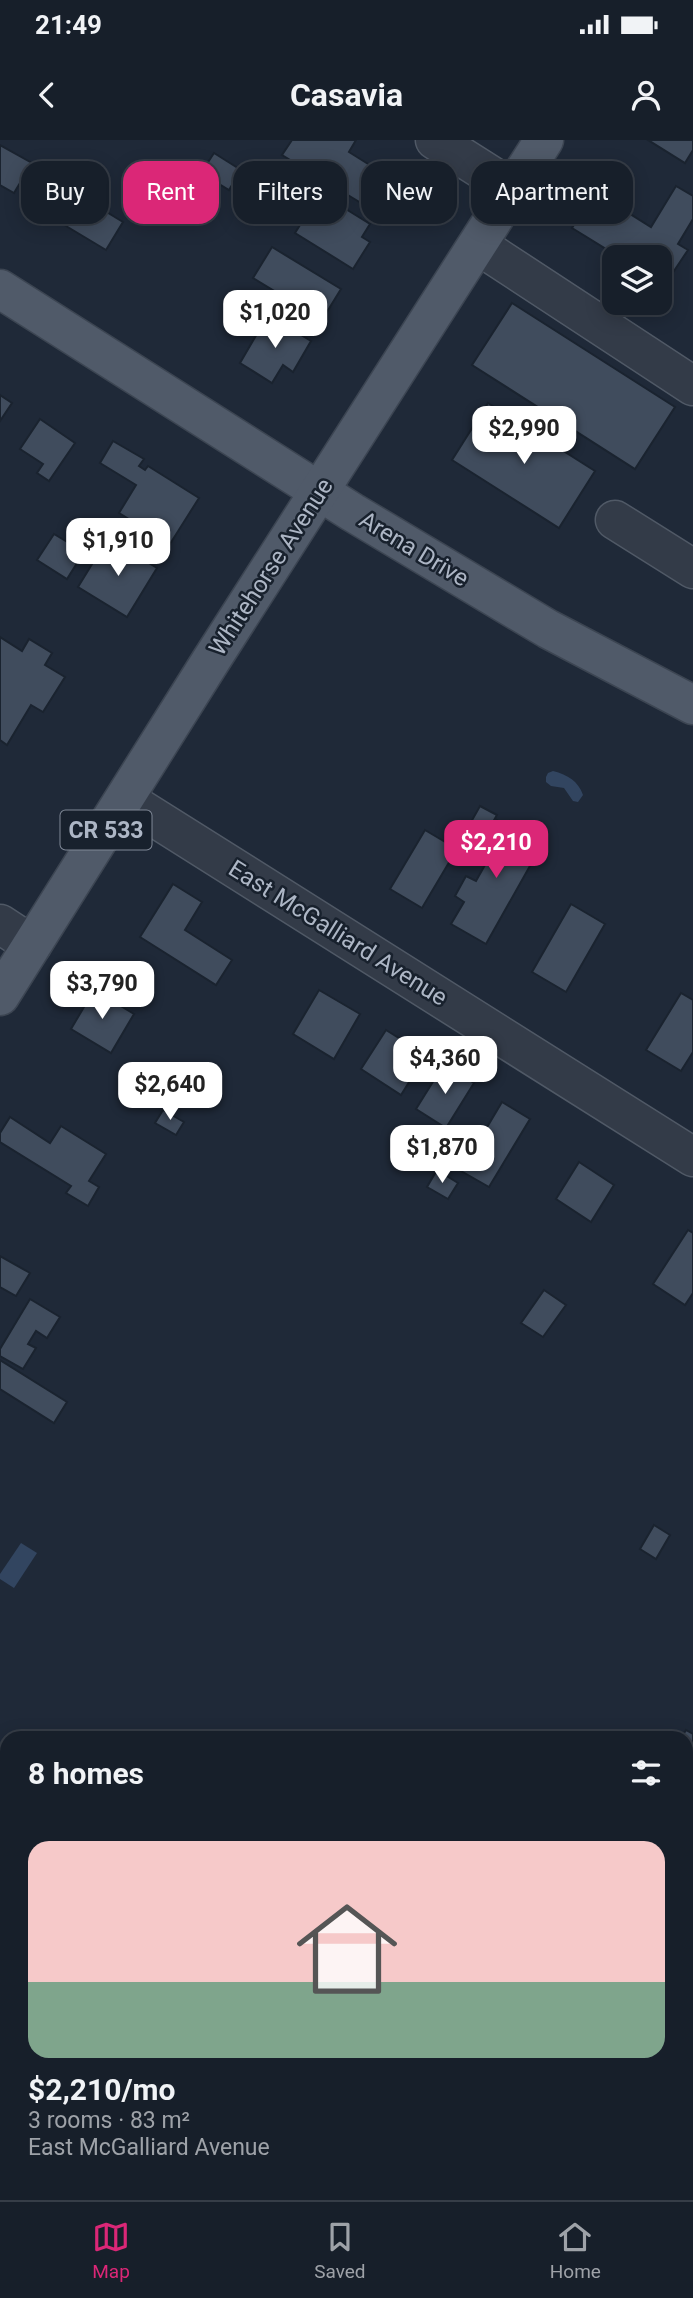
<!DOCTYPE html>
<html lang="en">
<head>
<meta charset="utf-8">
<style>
  body { margin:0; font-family:Roboto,sans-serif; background:#202732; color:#f1f3f6; height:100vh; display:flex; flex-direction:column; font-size:26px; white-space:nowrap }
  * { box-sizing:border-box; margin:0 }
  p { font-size:23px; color:#9ea2a8 }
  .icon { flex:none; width:38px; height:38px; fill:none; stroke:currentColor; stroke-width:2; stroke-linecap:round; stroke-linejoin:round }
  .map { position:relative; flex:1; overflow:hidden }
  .sheet { position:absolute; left:0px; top:1591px; width:693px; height:471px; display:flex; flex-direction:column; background:#171f2a; border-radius:21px 21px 0 0; box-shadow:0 4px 18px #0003,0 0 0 2px #363d47 }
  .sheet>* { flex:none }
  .top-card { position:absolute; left:21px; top:21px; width:651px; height:63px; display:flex; gap:14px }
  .controls { position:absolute; left:602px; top:105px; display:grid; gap:14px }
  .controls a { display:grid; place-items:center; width:70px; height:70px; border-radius:14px; background:#171f2a; box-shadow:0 4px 18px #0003,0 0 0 2px #363d47; font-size:35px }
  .price { position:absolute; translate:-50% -60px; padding:0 16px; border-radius:14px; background:#fff; color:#222; font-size:23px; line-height:46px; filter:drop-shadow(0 2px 4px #0008) }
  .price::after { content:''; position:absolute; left:50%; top:42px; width:21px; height:16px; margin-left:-10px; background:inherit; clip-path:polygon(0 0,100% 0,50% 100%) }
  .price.current { background:#db2777; color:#fff }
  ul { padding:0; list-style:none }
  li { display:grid; align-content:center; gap:14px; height:371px; padding:0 28px }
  li span { display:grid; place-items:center; height:217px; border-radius:21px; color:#555 }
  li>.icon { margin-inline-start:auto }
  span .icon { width:126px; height:126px; fill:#fffc; stroke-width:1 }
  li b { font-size:30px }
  h2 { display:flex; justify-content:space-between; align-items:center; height:84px; padding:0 28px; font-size:30px }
  .tag { padding:0 24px; border-radius:21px; background:#171f2a; box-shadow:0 4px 18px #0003,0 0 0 2px #363d47; font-size:24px; line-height:63px }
  .tag.current { background:#db2777; color:#fff }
  .status { display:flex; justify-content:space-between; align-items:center; height:49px; padding:0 35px; background:#171f2a; direction:ltr }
  .status svg { height:19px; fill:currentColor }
  header { display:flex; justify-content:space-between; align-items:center; height:91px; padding:0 28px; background:#171f2a; font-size:32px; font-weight:700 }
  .tab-bar { display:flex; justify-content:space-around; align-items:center; height:98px; border-top:2px solid #363d47; background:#171f2a; font-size:19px; color:#9ea2a8 }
  .tab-bar a { display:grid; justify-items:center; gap:4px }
  .tab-bar .current { color:#db2777 }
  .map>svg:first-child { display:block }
</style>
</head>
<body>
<div class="status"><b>21:49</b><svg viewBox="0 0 49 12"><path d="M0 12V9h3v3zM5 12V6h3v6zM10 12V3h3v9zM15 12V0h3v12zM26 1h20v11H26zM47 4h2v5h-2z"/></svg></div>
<header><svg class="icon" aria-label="back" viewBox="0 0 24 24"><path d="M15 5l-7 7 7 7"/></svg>Casavia<svg class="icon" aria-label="person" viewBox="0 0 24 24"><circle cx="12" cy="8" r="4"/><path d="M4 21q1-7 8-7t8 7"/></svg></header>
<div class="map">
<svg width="693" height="2060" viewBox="0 0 693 2060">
  <rect width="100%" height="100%" fill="#1f2938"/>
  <g fill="#324560">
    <path d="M 553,631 C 568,635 578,641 583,655 L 578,662 L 573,661 L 564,648 L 551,646 L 546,642 L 546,637 L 548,633 Z"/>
    <polygon points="21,1403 37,1413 14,1448 0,1439 0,1434"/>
  </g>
  <g fill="#404c5d" stroke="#1a232f" stroke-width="2">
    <polygon points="292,0 356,0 349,12 408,49 389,80 282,15"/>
    <polygon points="648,0 693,0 693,10 685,23"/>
    <polygon points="0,5 32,23 14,53 0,45"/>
    <polygon points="214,13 241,30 229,50 201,33"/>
    <polygon points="49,37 123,82 106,110 31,65"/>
    <polygon points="676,46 693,56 693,79 678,104 688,110 674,131 660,122 660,117 619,117 572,88 595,52 651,87"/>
    <polygon points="320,53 370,84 362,97 370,102 353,129 295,93"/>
    <polygon points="272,107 341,149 322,180 253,138"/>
    <polygon points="512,163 675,267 635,329 472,225"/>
    <polygon points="268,175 311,201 293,232 283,225 272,243 240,223"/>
    <polygon points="0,255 12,263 0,281"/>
    <polygon points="488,263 595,331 559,388 452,320"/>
    <polygon points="40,279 75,303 49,341 37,333 43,324 20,309"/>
    <polygon points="113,301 144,319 139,326 145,330 148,326 199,358 170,404 119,373 136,345 100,323"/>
    <polygon points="54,394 84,412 67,439 37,420"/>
    <polygon points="108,398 157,428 127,477 78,447"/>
    <polygon points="0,497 22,511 29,499 52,513 45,525 65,537 43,572 31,565 7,605 0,600"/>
    <polygon points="480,666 497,675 478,708 462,698"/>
    <polygon points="497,680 507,686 510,681 544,701 486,804 451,784 464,762 455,756 466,736 476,741 490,716 480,710"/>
    <polygon points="425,690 457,709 422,768 390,749"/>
    <polygon points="173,744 202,762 185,790 232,820 216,845 140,797"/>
    <polygon points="571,764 605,784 566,852 532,832"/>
    <polygon points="94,850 134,874 111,913 71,889"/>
    <polygon points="319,850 360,874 334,919 293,894"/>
    <polygon points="681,853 693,860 693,912 681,931 646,910"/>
    <polygon points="386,890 426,915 401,955 361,929"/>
    <polygon points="444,924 474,943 446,988 416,969"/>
    <polygon points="502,962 530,979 489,1047 461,1031"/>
    <polygon points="163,970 184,982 176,995 155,983"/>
    <polygon points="10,977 50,1003 61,986 106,1014 89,1041 99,1047 88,1066 66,1053 71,1046 0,1002 0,993"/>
    <polygon points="579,1022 614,1045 591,1082 556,1059"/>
    <polygon points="437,1030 458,1043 448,1059 427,1047"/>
    <polygon points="688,1090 693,1093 693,1153 685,1165 653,1144"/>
    <polygon points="0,1116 30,1133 16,1156 0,1147"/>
    <polygon points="544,1150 566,1165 543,1197 521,1183"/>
    <polygon points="30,1159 60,1177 47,1198 36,1191 28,1204 36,1208 23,1229 0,1216 0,1209"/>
    <polygon points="0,1220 67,1262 54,1283 0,1249"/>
    <polygon points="654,1385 670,1395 656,1419 640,1409"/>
    <polygon points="686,1590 693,1594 693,1627 686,1639 686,1598 681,1598"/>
    <polygon points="0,1873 7,1875 7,1910 0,1908"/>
    <polygon points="693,1982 693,2042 686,2041 689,2030 686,2030 686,2008"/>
    <polygon points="25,2054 49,2054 47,2060 24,2060"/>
    <polygon points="587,2054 637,2054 635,2060 588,2060 586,2059"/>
  </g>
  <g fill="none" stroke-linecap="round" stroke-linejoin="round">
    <g stroke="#505966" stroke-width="41">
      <g id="minor">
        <polyline points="435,0 514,50"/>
        <polyline points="478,105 693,246"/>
        <polyline points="615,380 693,429"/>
        <polyline points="125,659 693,1017"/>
        <polyline points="0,784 32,805"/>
        <polyline points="686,1782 693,1771"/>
        <polyline points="0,1977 7,1979"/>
        <polyline points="289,2054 309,2060"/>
        <polyline points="510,2060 513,2054"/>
      </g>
    </g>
    <g stroke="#3c4552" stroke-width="41">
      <g id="major">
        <polyline points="0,149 352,372 548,489 693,565"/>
        <polyline points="0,856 210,522 544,0"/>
      </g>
    </g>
    <use href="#minor" stroke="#333b48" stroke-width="38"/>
    <use href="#major" stroke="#505a69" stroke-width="38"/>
  </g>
  <g text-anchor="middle" stroke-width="5" stroke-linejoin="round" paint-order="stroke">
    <rect fill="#18212d" stroke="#808997" stroke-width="2" x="60.5" y="670.5" width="91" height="39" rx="5"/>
    <g font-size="23" font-weight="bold" fill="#adb6c5">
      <text x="106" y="698">CR 533</text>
    </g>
    <g font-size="24" fill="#adb6c5" stroke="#18212d">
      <text transform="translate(414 409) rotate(31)" y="8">Arena Drive</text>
      <text transform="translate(271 427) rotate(-57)" y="8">Whitehorse Avenue</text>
      <text transform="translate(338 793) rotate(32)" y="8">East McGalliard Avenue</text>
    </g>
  </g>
</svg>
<div class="controls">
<a><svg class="icon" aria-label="layers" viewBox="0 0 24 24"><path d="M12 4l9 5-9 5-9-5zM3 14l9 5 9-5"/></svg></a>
</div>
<b class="price" style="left:275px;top:210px">$1,020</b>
<b class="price" style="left:524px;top:326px">$2,990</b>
<b class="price" style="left:118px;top:438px">$1,910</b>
<b class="price current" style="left:496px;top:740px">$2,210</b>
<b class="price" style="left:102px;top:881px">$3,790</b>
<b class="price" style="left:445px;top:956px">$4,360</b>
<b class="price" style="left:170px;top:982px">$2,640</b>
<b class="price" style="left:442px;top:1045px">$1,870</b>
<div class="top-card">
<a class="tag">Buy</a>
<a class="tag current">Rent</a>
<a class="tag">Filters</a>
<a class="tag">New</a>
<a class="tag">Apartment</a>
</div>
<section class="sheet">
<h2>8 homes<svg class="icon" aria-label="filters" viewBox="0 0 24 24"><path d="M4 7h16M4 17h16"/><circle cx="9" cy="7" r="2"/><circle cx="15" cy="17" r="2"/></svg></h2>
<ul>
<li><span style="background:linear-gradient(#f6c9c9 65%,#7fa58c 0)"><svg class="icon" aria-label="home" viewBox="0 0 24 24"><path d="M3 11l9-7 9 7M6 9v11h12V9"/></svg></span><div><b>$2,210/mo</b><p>3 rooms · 83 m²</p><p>East McGalliard Avenue</p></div></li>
</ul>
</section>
</div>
<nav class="tab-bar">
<a class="current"><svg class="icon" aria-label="map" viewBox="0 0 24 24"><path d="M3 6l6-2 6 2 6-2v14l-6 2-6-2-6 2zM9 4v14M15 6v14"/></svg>Map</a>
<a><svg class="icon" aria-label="saved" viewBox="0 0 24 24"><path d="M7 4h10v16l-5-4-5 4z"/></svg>Saved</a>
<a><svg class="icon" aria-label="home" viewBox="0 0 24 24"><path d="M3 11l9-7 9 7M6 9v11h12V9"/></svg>Home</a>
</nav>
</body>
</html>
